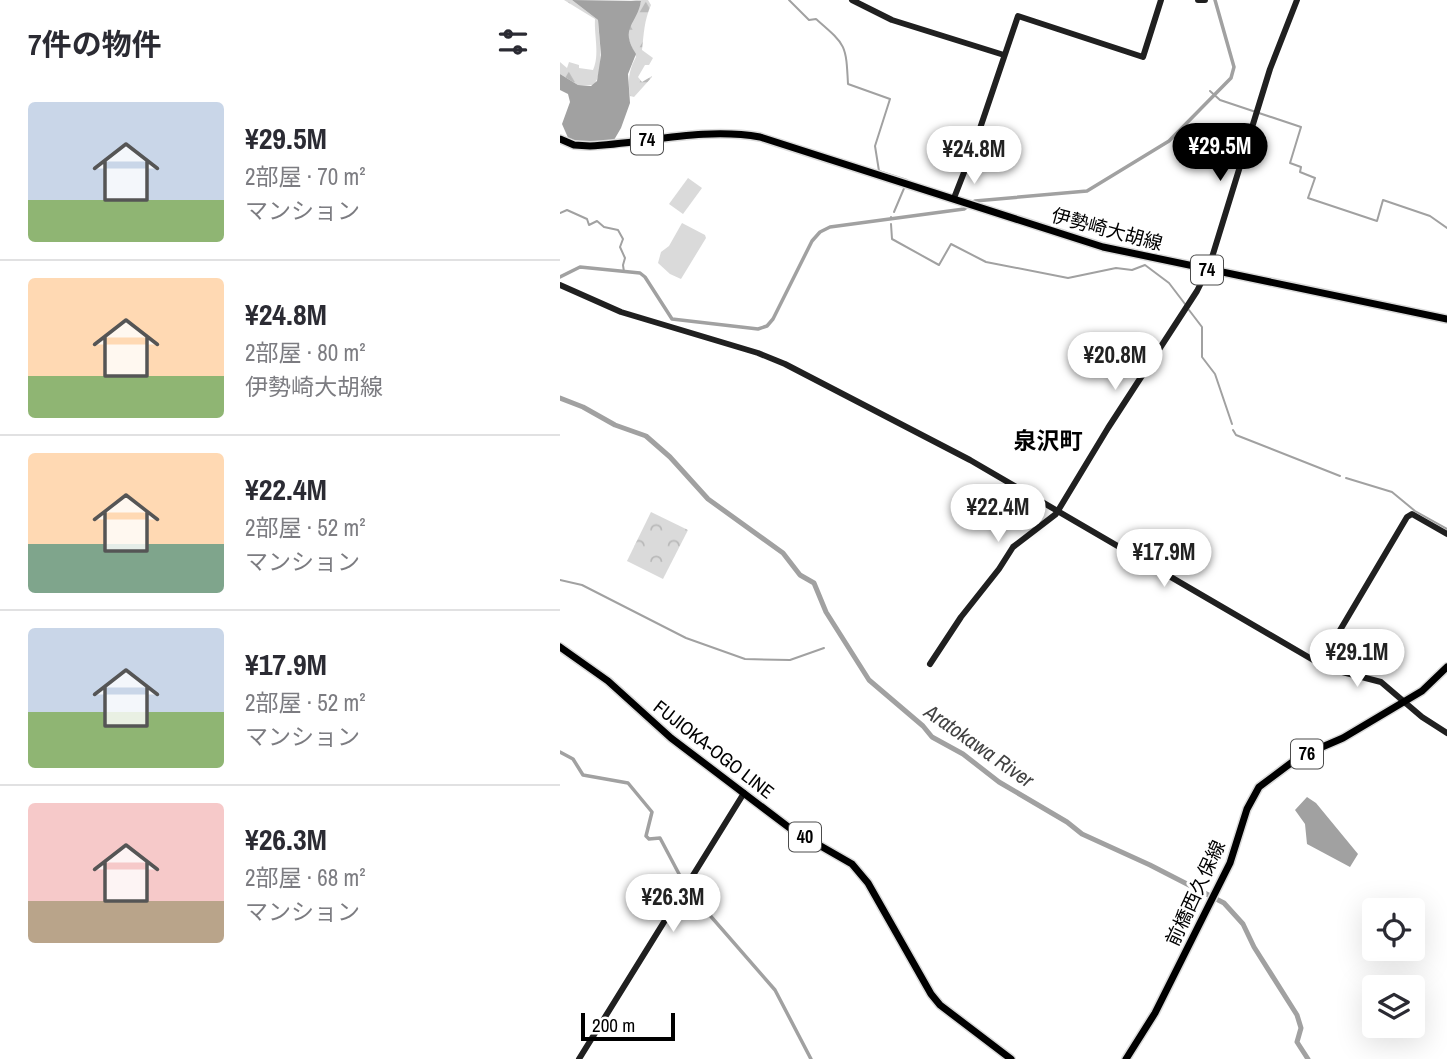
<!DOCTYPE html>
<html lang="ja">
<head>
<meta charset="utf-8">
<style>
  body { margin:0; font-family:"Archivo Narrow","Noto Sans JP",sans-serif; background:#f7f7f7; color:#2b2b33; height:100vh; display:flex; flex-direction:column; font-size:26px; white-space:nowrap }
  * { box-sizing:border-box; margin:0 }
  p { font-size:23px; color:#7c7c81 }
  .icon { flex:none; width:38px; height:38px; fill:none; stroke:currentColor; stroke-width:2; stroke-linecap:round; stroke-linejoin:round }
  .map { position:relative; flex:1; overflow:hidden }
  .details { display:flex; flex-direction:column; background:#fff; width:560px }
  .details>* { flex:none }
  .tools { position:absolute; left:802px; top:898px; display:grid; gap:14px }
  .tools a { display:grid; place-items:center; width:63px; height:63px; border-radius:7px; background:#fff; box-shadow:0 7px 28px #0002; font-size:35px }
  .scale { position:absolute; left:21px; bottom:18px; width:94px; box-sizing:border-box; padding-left:7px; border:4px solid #000; border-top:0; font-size:19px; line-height:24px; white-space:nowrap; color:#000; -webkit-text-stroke:5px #fff; paint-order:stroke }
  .price { position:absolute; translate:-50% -60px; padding:0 16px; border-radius:24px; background:#fff; color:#222; font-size:23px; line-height:46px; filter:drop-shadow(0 2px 4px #0008) }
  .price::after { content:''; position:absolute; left:50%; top:42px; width:21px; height:16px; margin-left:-10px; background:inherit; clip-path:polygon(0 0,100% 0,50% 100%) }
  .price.active { background:#000; color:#fff }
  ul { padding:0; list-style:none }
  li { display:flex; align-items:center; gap:21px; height:175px; padding:0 28px }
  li+li { border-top:2px solid #e1e1e2 }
  li span { display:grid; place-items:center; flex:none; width:196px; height:140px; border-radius:7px; color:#555 }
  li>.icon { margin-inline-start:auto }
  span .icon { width:84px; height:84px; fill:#fffc; stroke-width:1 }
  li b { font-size:30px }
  h2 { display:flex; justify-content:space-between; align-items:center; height:84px; padding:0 28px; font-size:30px }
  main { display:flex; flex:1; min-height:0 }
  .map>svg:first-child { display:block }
</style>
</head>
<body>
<main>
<section class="details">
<h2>7件の物件<svg class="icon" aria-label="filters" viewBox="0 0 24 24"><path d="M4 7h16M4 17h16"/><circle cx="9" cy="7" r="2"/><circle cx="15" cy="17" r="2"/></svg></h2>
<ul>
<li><span style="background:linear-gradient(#c9d6e8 70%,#8fb573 0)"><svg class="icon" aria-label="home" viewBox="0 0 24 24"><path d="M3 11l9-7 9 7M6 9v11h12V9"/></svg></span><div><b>¥29.5M</b><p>2部屋 · 70 m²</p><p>マンション</p></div></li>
<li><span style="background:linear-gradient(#ffd9b3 70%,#8fb573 0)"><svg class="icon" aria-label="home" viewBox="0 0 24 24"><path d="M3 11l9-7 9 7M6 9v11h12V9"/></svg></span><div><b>¥24.8M</b><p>2部屋 · 80 m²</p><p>伊勢崎大胡線</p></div></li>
<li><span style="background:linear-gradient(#ffd9b3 65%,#7fa58c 0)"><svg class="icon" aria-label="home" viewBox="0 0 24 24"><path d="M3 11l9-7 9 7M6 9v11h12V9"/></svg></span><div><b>¥22.4M</b><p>2部屋 · 52 m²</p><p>マンション</p></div></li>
<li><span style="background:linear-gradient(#c9d6e8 60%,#8fb573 0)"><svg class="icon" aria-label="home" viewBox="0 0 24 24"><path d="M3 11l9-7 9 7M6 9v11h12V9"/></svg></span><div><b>¥17.9M</b><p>2部屋 · 52 m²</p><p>マンション</p></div></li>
<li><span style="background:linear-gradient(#f6c9c9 70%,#b9a48a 0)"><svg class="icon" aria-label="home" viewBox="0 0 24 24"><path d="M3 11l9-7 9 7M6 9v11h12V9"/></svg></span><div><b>¥26.3M</b><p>2部屋 · 68 m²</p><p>マンション</p></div></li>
</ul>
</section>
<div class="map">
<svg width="887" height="1059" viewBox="0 0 887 1059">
  <defs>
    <pattern id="forest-firs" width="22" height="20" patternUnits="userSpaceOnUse" patternTransform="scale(1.75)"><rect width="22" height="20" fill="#dadada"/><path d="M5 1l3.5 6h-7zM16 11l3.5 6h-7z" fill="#b9b9b9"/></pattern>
    <pattern id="park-crowns" width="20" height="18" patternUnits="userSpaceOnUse" patternTransform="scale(1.75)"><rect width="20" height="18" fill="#dadada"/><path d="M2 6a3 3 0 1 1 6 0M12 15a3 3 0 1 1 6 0" fill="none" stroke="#b9b9b9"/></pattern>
  </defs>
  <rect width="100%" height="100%" fill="#fff"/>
  <g fill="url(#forest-firs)">
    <path d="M 4,0 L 12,0 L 38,20 C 39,39 45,69 34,85 L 18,85 L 0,74 L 0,62 L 7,68 L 9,62 L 19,65 L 19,68 L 33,70 C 40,55 34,36 35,19 Z"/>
    <path d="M 71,0 L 88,0 L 91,5 C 84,21 84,33 82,50 L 93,58 L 89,65 L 85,65 L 78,77 L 82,82 L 92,76 L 92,77 L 74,97 L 70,96 C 68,81 68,72 76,57 L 69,40 L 68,29 L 81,2 Z"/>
  </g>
  <polygon fill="url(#park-crowns)" points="91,512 128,530 103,579 67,561"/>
  <g fill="#dadada">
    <polygon points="128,178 142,188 123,214 109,204"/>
    <polygon points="122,223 145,235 146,238 121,279 110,274 98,263 101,252 109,246"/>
  </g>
  <g fill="#a1a1a1">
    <path d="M 12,0 L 81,1 C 77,25 59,27 76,54 L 68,74 L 70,103 L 61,128 L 54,140 L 32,142 L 9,140 L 2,124 L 10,102 L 8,94 L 0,90 L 0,74 L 18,85 L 31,86 L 37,81 L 41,55 L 38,20 Z"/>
    <polygon points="747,797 756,803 798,854 790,867 747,844 745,824 735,810"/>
  </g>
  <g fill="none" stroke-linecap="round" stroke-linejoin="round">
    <g stroke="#a1a1a1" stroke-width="2">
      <path d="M 229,0 L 249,20 L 256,19 C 286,45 286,44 288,84 L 330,99 L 315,146 L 319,171 L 347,180"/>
      <polyline points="650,91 660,100 741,127 730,163 741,167 740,172 755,178 748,198 817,221 823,200 870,216 887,228"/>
      <polyline points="334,212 345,186"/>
      <polyline points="0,213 7,210 27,219 29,225 37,221 44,227 58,230 63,239 60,247 65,258 63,265 64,272"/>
      <polyline points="331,219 331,217"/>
      <polyline points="331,224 332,239 379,265 391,244 426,262 508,278 556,268 572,270 585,265 609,283 625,304"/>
      <polyline points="629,310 642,327 642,357 655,374 672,424"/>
      <polyline points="673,430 676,435 780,476"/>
      <polyline points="786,478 832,492 855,511 887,529"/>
      <polyline points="0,580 22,585 126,638 185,659 230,660 264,648"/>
    </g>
    <g stroke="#a1a1a1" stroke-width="3.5">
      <polyline points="0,277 20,267 80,273 85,277 112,319 198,329 207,326 213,319 252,241 260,232 270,227 404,209 415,201 527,191 609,141 671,78 674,67 655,0"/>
      <polyline points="0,752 13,759 23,775 68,783 92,812 86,836 89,839 100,838 127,889 215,990 251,1059"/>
    </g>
    <polyline stroke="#a1a1a1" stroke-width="5" points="0,398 23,407 55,425 86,436 110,457 148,499 223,553 240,575 254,583 266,612 309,680 363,726 372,737 403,754 439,782 507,822 522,834 590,865 664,903 683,924 694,947 737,1015 741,1028 737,1042 748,1059"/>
    <g stroke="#dbdbdb" stroke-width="10">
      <g id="primary">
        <path d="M 0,139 L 14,145 L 30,146 C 86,143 144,127 200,137 L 543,247 L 887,319"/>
        <polyline points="0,647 48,681 111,738 231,829 292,864 308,883 371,994 380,1005 451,1059"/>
        <polyline points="566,1059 595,1013 670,863 687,809 699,787 739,757 783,738 862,691 887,667"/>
      </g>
    </g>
    <g stroke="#202020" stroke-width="6">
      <polyline points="292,0 332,20 444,55"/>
      <polyline points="638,0 645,0"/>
      <polyline points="394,198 412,152 458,16 583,57 601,0"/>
      <polyline points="0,285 61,312 198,353 225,364 410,460 767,668 821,682 862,717 887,733"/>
      <polyline points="370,664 401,617 439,569 453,547 496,514 548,428 637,291 649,267 710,69 737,0"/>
      <polyline points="760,664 847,517 852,514 887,534"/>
      <polyline points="19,1059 184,793"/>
    </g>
    <use href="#primary" stroke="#000" stroke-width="7"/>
  </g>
  <g text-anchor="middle" stroke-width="6" stroke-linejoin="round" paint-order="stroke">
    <g fill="#fff" stroke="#4c4c4c" stroke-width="2">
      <rect x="71" y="125.5" width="32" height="29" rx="5"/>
      <rect x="631" y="255.5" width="32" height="29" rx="5"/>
      <rect x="731" y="739.5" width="32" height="29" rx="5"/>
      <rect x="229" y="822.5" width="32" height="29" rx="5"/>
    </g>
    <g font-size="18" font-weight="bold" fill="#000">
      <text x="87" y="146">74</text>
      <text x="647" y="276">74</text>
      <text x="747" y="760">76</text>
      <text x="245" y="843">40</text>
    </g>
    <g font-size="19" fill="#000" stroke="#fff">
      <text transform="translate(547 229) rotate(15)" y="7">伊勢崎大胡線</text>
      <text transform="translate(154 749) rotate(38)" y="7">FUJIOKA-OGO LINE</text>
      <text transform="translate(635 893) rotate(-65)" y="7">前橋西久保線</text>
    </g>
    <g font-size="21" font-style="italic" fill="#424242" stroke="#fff">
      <text transform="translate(419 746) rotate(35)" y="7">Aratokawa River</text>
    </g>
    <g font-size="23" font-weight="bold" fill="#000" stroke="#fff">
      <text x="488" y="449">泉沢町</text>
    </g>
  </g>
</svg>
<div class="tools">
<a><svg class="icon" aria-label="locate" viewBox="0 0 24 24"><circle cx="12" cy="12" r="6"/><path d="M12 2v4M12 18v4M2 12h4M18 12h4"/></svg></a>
<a><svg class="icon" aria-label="layers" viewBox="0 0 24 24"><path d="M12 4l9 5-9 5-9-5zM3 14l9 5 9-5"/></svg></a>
</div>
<div class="scale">200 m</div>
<b class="price active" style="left:660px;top:183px">¥29.5M</b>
<b class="price" style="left:414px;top:186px">¥24.8M</b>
<b class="price" style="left:555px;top:392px">¥20.8M</b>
<b class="price" style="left:438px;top:544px">¥22.4M</b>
<b class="price" style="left:604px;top:589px">¥17.9M</b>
<b class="price" style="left:797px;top:689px">¥29.1M</b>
<b class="price" style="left:113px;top:934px">¥26.3M</b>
</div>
</main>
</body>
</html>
